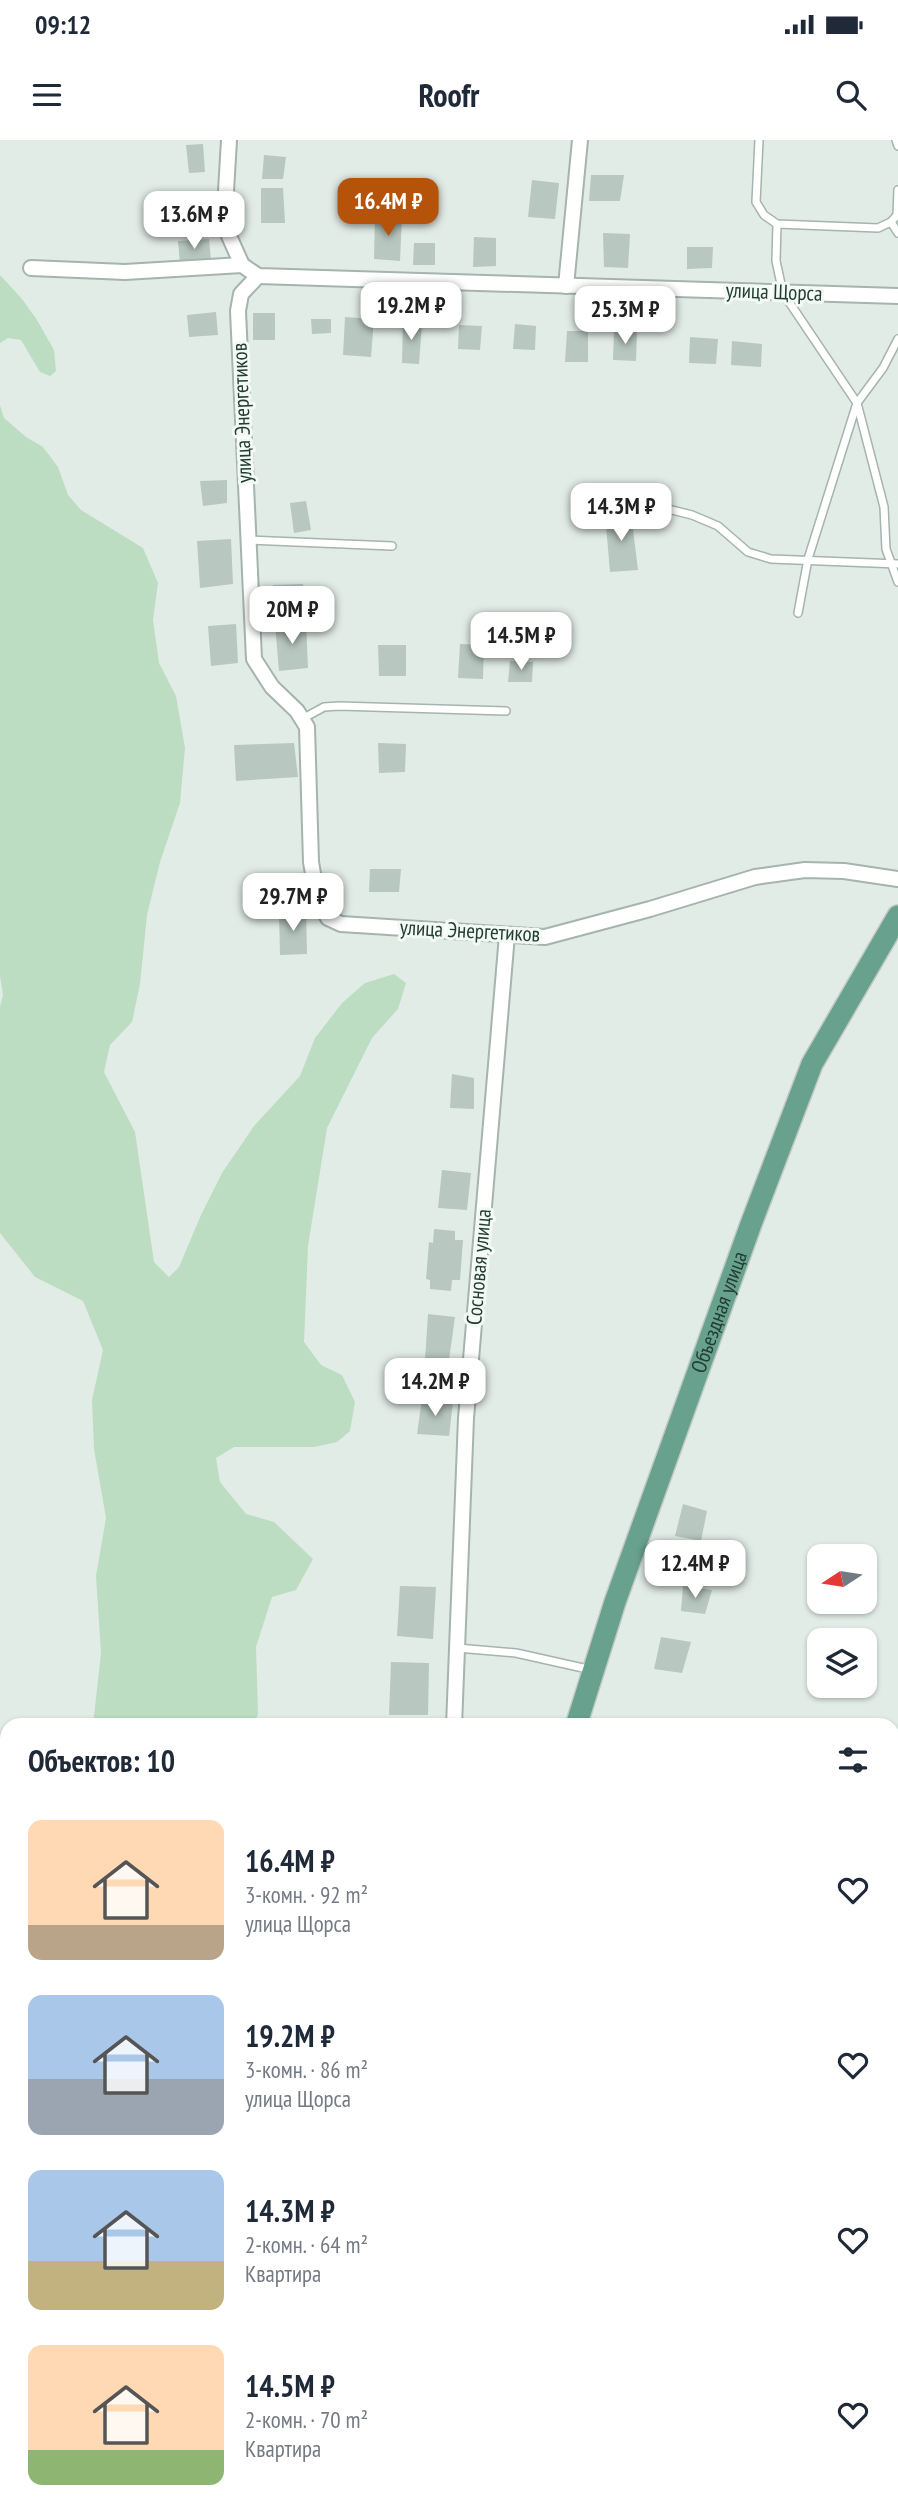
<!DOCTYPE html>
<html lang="ru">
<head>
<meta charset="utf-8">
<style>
  body { margin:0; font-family:"PT Sans Narrow",sans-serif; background:#f2f2f3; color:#1f2937; height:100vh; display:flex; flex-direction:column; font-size:26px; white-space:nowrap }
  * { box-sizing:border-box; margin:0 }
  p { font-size:23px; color:#747a83 }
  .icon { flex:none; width:38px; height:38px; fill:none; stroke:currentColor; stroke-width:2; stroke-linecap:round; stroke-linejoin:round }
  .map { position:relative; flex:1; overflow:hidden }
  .side { position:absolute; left:0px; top:1578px; width:900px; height:800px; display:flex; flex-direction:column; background:#fff; border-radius:21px 21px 0 0; box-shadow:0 2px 5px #0004 }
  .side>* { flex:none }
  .needle { width:46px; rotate:258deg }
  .fabs { position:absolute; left:807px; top:1404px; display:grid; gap:14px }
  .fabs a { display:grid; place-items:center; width:70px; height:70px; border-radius:14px; background:#fff; box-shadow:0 2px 5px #0004; font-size:35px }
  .price { position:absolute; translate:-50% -60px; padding:0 16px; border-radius:14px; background:#fff; color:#222; font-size:23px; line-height:46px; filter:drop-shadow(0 2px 4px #0008) }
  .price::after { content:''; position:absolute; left:50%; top:42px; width:21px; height:16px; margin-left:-10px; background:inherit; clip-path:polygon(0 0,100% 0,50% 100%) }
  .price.current { background:#b45309; color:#fff }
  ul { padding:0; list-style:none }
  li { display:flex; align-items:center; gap:21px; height:175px; padding:0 28px }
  li span { display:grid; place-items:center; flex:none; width:196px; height:140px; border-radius:14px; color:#555 }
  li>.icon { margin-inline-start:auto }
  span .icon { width:84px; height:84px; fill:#fffc; stroke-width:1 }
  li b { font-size:30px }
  h2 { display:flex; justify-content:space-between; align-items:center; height:84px; padding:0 28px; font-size:30px }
  .status { display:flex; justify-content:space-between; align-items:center; height:49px; padding:0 35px; background:#fff; direction:ltr }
  .status svg { height:19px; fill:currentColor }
  header { display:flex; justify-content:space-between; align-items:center; height:91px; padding:0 28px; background:#fff; font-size:32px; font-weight:600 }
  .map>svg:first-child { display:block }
</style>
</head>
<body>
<div class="status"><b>09:12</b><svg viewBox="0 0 49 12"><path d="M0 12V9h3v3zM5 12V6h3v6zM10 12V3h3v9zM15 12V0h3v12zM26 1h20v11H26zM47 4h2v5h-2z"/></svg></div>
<header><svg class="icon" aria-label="menu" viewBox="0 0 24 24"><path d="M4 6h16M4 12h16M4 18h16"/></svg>Roofr<svg class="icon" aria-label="search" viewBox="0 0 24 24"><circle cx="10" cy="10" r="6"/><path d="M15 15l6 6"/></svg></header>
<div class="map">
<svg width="898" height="2378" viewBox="0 0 898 2378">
  <rect width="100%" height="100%" fill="#e2ece7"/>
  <g fill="#bcddc1">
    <polygon points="0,135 22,159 37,180 54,210 56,231 50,236 40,232 21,200 8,198 0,203"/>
    <polygon points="0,265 4,278 26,297 43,307 58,327 68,355 81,370 143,408 158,443 153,480 159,523 176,556 185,608 180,663 160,722 147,775 140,844 132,882 110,905 104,932 135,992 154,1122 169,1137 179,1127 201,1075 222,1033 254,986 300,936 315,898 342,863 365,843 394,834 406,843 398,869 372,898 327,988 308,1106 304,1202 321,1225 342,1235 355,1262 350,1291 337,1302 314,1307 234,1307 216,1318 220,1342 246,1374 274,1382 313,1419 296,1450 272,1457 256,1507 258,1575 252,1585 93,1585 101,1513 96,1436 106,1378 94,1309 92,1260 103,1210 83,1161 35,1137 0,1093 0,867 3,855 0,836"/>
  </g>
  <g fill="#b8c7c0">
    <polygon points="203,4 205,32 189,33 186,5"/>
    <polygon points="264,15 286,17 283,39 262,39"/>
    <polygon points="591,35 624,35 620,61 589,61"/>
    <polygon points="532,40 559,43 555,79 528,77"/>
    <polygon points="261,48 283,48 285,83 261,83"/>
    <polygon points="375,75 402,76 400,121 374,119"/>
    <polygon points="603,93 630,94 628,128 604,127"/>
    <polygon points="474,97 496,98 496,126 473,127"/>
    <polygon points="209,99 211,121 180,123 178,101"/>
    <polygon points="414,103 435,103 435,125 413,125"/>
    <polygon points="687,107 713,107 712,128 687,129"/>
    <polygon points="216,172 218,195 189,197 187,175"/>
    <rect x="253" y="173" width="22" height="27"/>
    <polygon points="345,177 374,179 371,217 343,215"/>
    <polygon points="311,179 331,179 331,193 312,194"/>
    <polygon points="403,180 422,182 419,224 402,223"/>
    <polygon points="515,184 536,186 535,210 513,209"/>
    <polygon points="459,185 482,186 480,210 458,209"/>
    <polygon points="614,190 637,192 636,221 613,220"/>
    <polygon points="567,191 588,191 588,222 565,222"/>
    <polygon points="690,197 718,199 716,224 689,223"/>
    <polygon points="732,201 762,204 761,227 731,225"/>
    <polygon points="227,340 227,363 203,366 200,341"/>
    <polygon points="306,361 311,390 294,393 290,363"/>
    <polygon points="631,373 638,430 610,432 605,374"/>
    <polygon points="231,399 233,444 200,448 197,401"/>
    <polygon points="303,444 305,464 276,467 273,445"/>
    <polygon points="306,482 308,528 279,531 275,484"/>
    <polygon points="236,484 238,523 211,526 208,486"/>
    <polygon points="460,504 484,505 483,539 458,538"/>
    <polygon points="378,505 406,505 406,536 379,536"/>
    <polygon points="510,521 533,522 532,542 508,542"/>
    <polygon points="294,603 298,637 236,641 234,605"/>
    <polygon points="378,603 406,604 405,632 379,633"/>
    <polygon points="370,729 401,729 399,752 369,752"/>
    <polygon points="306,770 307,814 280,815 279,773"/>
    <polygon points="452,934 474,938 474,969 450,968"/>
    <polygon points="442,1030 471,1033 467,1070 438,1068"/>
    <polygon points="434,1089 455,1091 455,1100 463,1100 460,1140 452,1140 451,1151 430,1149 430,1140 426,1139 429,1102 433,1103"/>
    <polygon points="428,1174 455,1177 449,1220 425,1220"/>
    <polygon points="422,1259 453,1262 449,1296 417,1294"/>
    <polygon points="683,1364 707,1371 701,1401 675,1396"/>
    <polygon points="400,1446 436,1447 433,1499 397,1496"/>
    <polygon points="683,1446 712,1450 705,1474 681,1471"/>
    <polygon points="661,1497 691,1502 682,1533 654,1529"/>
    <polygon points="391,1522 429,1523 428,1575 389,1575"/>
    <polygon points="573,2371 599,2371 599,2374 575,2378"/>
  </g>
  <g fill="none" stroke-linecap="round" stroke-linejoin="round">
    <g stroke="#a5b4ad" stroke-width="10">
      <g id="service">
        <polyline points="759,0 756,62 764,75 777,84 878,88 891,82 897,75 898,50"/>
        <polyline points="896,0 898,6"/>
        <polyline points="891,82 898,93"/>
        <polyline points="777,84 776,121 783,153 857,263 808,419 798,473"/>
        <polyline points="898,199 883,228 857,263 884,367 886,409 898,442"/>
        <polyline points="640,362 692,375 718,386 748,412 771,419 898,424"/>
        <polyline points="249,400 392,406"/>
        <polyline points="302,579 324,567 339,566 506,571"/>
        <polyline points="457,1508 516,1513 592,1530"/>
      </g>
    </g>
    <g stroke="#a5b4ad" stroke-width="18">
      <g id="minor">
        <polyline points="229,0 225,68 229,96 242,125"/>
        <polyline points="31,128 125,132 242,125 258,136 898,156"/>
        <polyline points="258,136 241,154 238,171 254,519 272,547 297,571 307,587 311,722 317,757 328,778 341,784 545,797 650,769 755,737 805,730 844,731 898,739"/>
        <polyline points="566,146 580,0"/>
        <polyline points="454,1586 466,1278 507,795"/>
        <polyline points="541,2371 543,2378"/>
      </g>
    </g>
    <g stroke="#c1c9c6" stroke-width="24">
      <g id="primary">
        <path id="s1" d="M 576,1586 L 615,1462 L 751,1084 L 812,924 L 898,776"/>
        <polyline points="0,2183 7,2179"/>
      </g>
    </g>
    <use href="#service" stroke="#fff" stroke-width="7"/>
    <use href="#minor" stroke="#fff" stroke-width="14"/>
    <use href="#primary" stroke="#68a18d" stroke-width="21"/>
  </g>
  <g text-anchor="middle" stroke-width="6" stroke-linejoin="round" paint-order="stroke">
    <g font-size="21" fill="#233d33" stroke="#f3f9f5">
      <text transform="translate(774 152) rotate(2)" y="7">улица Щорса</text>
      <text transform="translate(242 273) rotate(-92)" y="7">улица Энергетиков</text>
      <text transform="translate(470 791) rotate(3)" y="7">улица Энергетиков</text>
      <text transform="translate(479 1127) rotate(-85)" y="7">Сосновая улица</text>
      <text dy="7" stroke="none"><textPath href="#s1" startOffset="438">Объездная улица</textPath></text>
    </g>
  </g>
</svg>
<div class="fabs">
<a><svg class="needle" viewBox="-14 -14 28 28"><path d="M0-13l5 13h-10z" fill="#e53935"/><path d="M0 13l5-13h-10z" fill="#747a83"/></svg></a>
<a><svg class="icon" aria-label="layers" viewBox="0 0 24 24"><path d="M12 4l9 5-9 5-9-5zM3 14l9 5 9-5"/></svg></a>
</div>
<b class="price current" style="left:388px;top:98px">16.4M ₽</b>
<b class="price" style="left:194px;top:111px">13.6M ₽</b>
<b class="price" style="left:411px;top:202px">19.2M ₽</b>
<b class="price" style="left:625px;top:206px">25.3M ₽</b>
<b class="price" style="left:621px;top:403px">14.3M ₽</b>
<b class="price" style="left:292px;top:506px">20M ₽</b>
<b class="price" style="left:521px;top:532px">14.5M ₽</b>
<b class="price" style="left:293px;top:793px">29.7M ₽</b>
<b class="price" style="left:435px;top:1278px">14.2M ₽</b>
<b class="price" style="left:695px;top:1460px">12.4M ₽</b>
<section class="side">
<h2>Объектов: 10<svg class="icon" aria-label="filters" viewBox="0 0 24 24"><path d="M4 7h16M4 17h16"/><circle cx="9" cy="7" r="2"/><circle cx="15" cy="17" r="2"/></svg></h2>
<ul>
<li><span style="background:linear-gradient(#ffd9b3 75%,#b9a48a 0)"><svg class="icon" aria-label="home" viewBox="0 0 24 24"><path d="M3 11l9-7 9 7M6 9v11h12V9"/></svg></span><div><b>16.4M ₽</b><p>3-комн. · 92 m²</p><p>улица Щорса</p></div><svg class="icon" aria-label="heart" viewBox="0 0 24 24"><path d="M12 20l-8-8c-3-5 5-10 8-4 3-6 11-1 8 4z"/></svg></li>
<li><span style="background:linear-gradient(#a9c7e8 60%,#9aa5b1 0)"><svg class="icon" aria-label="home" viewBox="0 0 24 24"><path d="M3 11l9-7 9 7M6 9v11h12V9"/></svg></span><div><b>19.2M ₽</b><p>3-комн. · 86 m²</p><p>улица Щорса</p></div><svg class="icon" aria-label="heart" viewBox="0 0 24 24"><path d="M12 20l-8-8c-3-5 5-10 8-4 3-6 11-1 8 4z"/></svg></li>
<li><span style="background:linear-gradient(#a9c7e8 65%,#c2b280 0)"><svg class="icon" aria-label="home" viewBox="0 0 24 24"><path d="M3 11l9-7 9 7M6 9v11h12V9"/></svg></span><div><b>14.3M ₽</b><p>2-комн. · 64 m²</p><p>Квартира</p></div><svg class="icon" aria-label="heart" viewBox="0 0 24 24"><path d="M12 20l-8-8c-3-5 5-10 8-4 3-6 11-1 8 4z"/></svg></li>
<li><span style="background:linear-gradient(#ffd9b3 75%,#8fb573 0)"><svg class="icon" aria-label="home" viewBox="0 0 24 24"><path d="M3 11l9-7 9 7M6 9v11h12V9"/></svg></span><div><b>14.5M ₽</b><p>2-комн. · 70 m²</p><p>Квартира</p></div><svg class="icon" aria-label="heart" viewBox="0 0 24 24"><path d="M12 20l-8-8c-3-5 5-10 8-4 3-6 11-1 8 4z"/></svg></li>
</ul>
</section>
</div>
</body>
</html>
